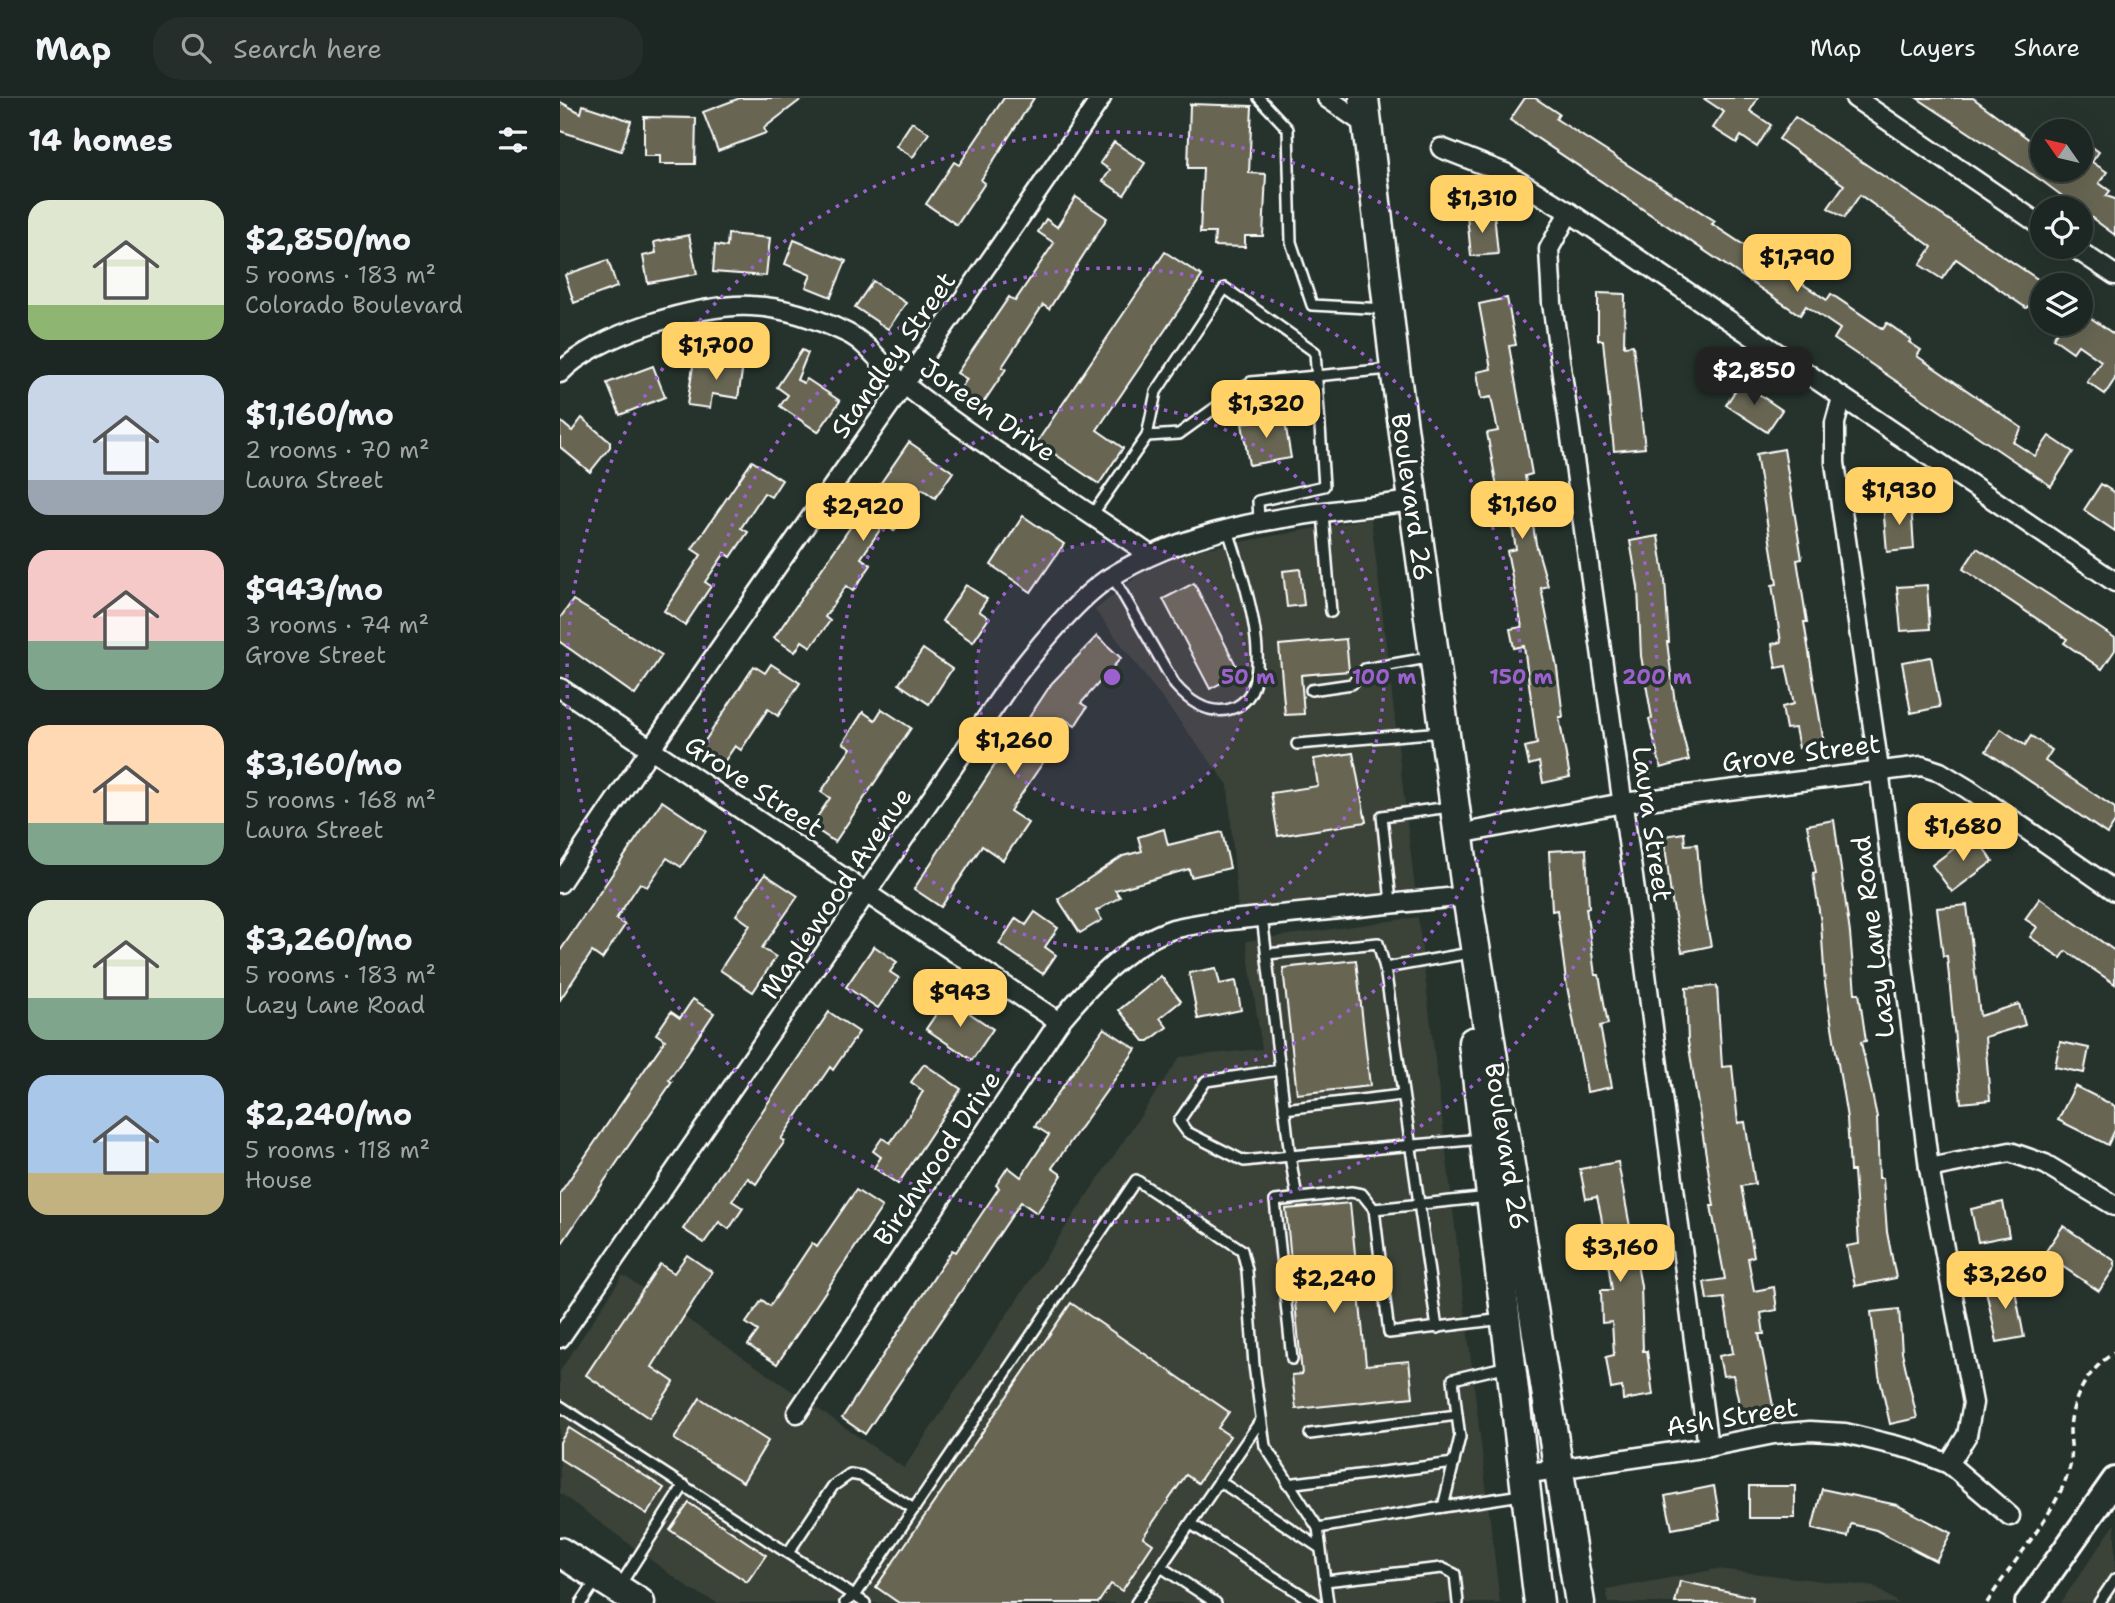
<!DOCTYPE html>
<html lang="en">
<head>
<meta charset="utf-8">
<style>
  body { margin:0; font-family:"Shantell Sans",sans-serif; background:#252e2a; color:#f1f3f6; height:100vh; display:flex; flex-direction:column; font-size:26px; white-space:nowrap }
  * { box-sizing:border-box; margin:0 }
  p { font-size:23px; color:#a0a5a5 }
  .icon { flex:none; width:38px; height:38px; fill:none; stroke:currentColor; stroke-width:2; stroke-linecap:round; stroke-linejoin:round }
  .map { position:relative; flex:1; overflow:hidden }
  .panel { display:flex; flex-direction:column; background:#1c2622; width:560px }
  .panel>* { flex:none }
  .needle { width:46px; rotate:304deg }
  .buttons { position:absolute; left:1470px; top:21px; display:grid; gap:14px }
  .buttons a { display:grid; place-items:center; width:63px; height:63px; border-radius:50%; background:#1c2622; box-shadow:0 7px 28px #0002,0 0 0 2px #3a4340; font-size:35px }
  .price { position:absolute; translate:-50% -60px; padding:0 16px; border-radius:14px; background:#ffd166; color:#111; font-size:23px; line-height:46px; filter:drop-shadow(0 2px 4px #0008) }
  .price::after { content:''; position:absolute; left:50%; top:42px; width:21px; height:16px; margin-left:-10px; background:inherit; clip-path:polygon(0 0,100% 0,50% 100%) }
  .price.on { background:#222; color:#fff }
  ul { padding:0; list-style:none }
  li { display:flex; align-items:center; gap:21px; height:175px; padding:0 28px }
  li span { display:grid; place-items:center; flex:none; width:196px; height:140px; border-radius:21px; color:#555 }
  li>.icon { margin-inline-start:auto }
  span .icon { width:84px; height:84px; fill:#fffc; stroke-width:1 }
  li b { font-size:30px }
  h2 { display:flex; justify-content:space-between; align-items:center; height:84px; padding:0 28px; font-size:30px }
  header { display:flex; align-items:center; gap:42px; box-sizing:border-box; height:98px; padding:0 35px; background:#1c2622; border-bottom:2px solid #3a4340 }
  header strong { font-size:33px }
  nav { display:flex; gap:38px; margin-inline-start:auto; font-size:24px }
  .search { width:490px; height:63px; background:#252e2a; display:flex; align-items:center; gap:18px; box-sizing:border-box; padding:0 24px; border-radius:28px; color:#a0a5a5; font-size:26px }
  main { display:flex; flex:1; min-height:0 }
  .map>svg:first-child { display:block }
</style>
</head>
<body>
<header>
<strong>Map</strong>
<div class="search"><svg class="icon" aria-label="search" viewBox="0 0 24 24"><circle cx="10" cy="10" r="6"/><path d="M15 15l6 6"/></svg>Search here</div>
<nav><a>Map</a><a>Layers</a><a>Share</a></nav>
</header>
<main>
<section class="panel">
<h2>14 homes<svg class="icon" aria-label="filters" viewBox="0 0 24 24"><path d="M4 7h16M4 17h16"/><circle cx="9" cy="7" r="2"/><circle cx="15" cy="17" r="2"/></svg></h2>
<ul>
<li><span style="background:linear-gradient(#dfe7d0 75%,#8fb573 0)"><svg class="icon" aria-label="home" viewBox="0 0 24 24"><path d="M3 11l9-7 9 7M6 9v11h12V9"/></svg></span><div><b>$2,850/mo</b><p>5 rooms · 183 m²</p><p>Colorado Boulevard</p></div></li>
<li><span style="background:linear-gradient(#c9d6e8 75%,#9aa5b1 0)"><svg class="icon" aria-label="home" viewBox="0 0 24 24"><path d="M3 11l9-7 9 7M6 9v11h12V9"/></svg></span><div><b>$1,160/mo</b><p>2 rooms · 70 m²</p><p>Laura Street</p></div></li>
<li><span style="background:linear-gradient(#f6c9c9 65%,#7fa58c 0)"><svg class="icon" aria-label="home" viewBox="0 0 24 24"><path d="M3 11l9-7 9 7M6 9v11h12V9"/></svg></span><div><b>$943/mo</b><p>3 rooms · 74 m²</p><p>Grove Street</p></div></li>
<li><span style="background:linear-gradient(#ffd9b3 70%,#7fa58c 0)"><svg class="icon" aria-label="home" viewBox="0 0 24 24"><path d="M3 11l9-7 9 7M6 9v11h12V9"/></svg></span><div><b>$3,160/mo</b><p>5 rooms · 168 m²</p><p>Laura Street</p></div></li>
<li><span style="background:linear-gradient(#dfe7d0 70%,#7fa58c 0)"><svg class="icon" aria-label="home" viewBox="0 0 24 24"><path d="M3 11l9-7 9 7M6 9v11h12V9"/></svg></span><div><b>$3,260/mo</b><p>5 rooms · 183 m²</p><p>Lazy Lane Road</p></div></li>
<li><span style="background:linear-gradient(#a9c7e8 70%,#c2b280 0)"><svg class="icon" aria-label="home" viewBox="0 0 24 24"><path d="M3 11l9-7 9 7M6 9v11h12V9"/></svg></span><div><b>$2,240/mo</b><p>5 rooms · 118 m²</p><p>House</p></div></li>
</ul>
</section>
<div class="map">
<svg width="1555" height="1505" viewBox="0 0 1555 1505">
  <rect width="100%" height="100%" fill="#26332d"/>
  <filter id="ink" filterUnits="userSpaceOnUse"><feTurbulence type="fractalNoise" baseFrequency=".0143" numOctaves="2"/><feDisplacementMap in="SourceGraphic" scale="14" xChannelSelector="R" yChannelSelector="G"/><feConvolveMatrix kernelMatrix="1 2 1 2 8 2 1 2 1" color-interpolation-filters="sRGB"/></filter>
  <g filter="url(#ink)">
    <g fill="#3a4238">
      <polygon points="811,420 855,791 678,814 668,687 535,512 580,476 631,453"/>
      <polygon points="858,819 940,1505 158,1505 133,1493 0,1395 0,1273 63,1177 344,1370 620,959 702,951 686,843"/>
      <polygon points="1555,1426 1555,1505 1501,1505 1512,1488"/>
      <polygon points="1157,1471 1315,1489 1338,1505 1049,1505 1046,1492"/>
    </g>
    <g fill="#686652" stroke="#fff" stroke-width="2">
      <polygon points="180,0 243,0 204,30 206,35 158,53 143,14"/>
      <polygon points="444,0 474,0 421,82 425,85 397,127 366,106 394,64 399,67"/>
      <polygon points="965,0 975,0 999,16 996,21 1155,123 1152,126 1267,202 1271,196 1323,231 1327,225 1351,242 1349,244 1361,252 1357,258 1462,330 1453,344 1475,358 1489,338 1513,354 1491,388 1274,241 1280,231 1246,208 1240,217 950,22"/>
      <polygon points="1143,0 1198,0 1190,13 1211,27 1197,49 1181,38 1177,45 1153,30 1164,14"/>
      <polygon points="1357,0 1413,0 1482,51 1482,72 1521,72 1521,41 1539,54 1532,64 1547,74 1539,85 1550,93 1546,98 1555,101 1555,137 1482,83"/>
      <polygon points="0,4 21,15 23,7 71,23 61,53 0,33"/>
      <polygon points="630,6 692,8 689,75 706,76 703,138 685,138 685,149 654,148 655,135 640,135 643,70 628,70"/>
      <polygon points="84,19 136,20 135,66 100,66 100,58 84,58"/>
      <polygon points="1235,19 1482,184 1482,218 1468,208 1466,210 1396,161 1382,181 1360,167 1372,149 1300,97 1284,120 1268,110 1284,87 1219,41"/>
      <polygon points="352,24 369,35 353,59 336,48"/>
      <polygon points="554,44 585,65 564,97 543,83 550,72 540,65"/>
      <polygon points="516,99 547,120 489,211 483,207 442,269 446,271 419,311 397,296 407,281 397,275 449,199 455,203 494,145 478,134 486,121 497,129"/>
      <polygon points="934,115 938,156 911,158 907,117"/>
      <polygon points="168,136 210,140 206,178 153,174 155,147 167,149"/>
      <polygon points="129,137 137,176 88,185 83,158 96,155 94,144"/>
      <polygon points="234,142 286,163 271,199 246,189 251,177 225,166"/>
      <polygon points="605,154 642,178 537,332 563,350 539,386 477,344"/>
      <polygon points="48,162 57,189 14,205 5,177"/>
      <polygon points="313,183 346,205 328,231 295,209"/>
      <polygon points="1038,195 1065,196 1064,248 1073,247 1085,350 1054,353 1043,242 1038,242"/>
      <polygon points="947,200 956,247 949,248 972,376 965,378 976,446 988,488 981,490 997,570 1003,619 999,619 1010,679 983,685 979,664 969,667 965,649 977,646 964,548 954,550 950,531 962,529 947,453 956,451 950,416 938,418 934,390 937,389 927,335 938,333 931,299 921,301 917,274 931,271 919,206"/>
      <polygon points="1521,213 1555,237 1555,281 1545,296 1527,284 1541,263 1518,247 1513,254 1493,240 1502,226 1521,226"/>
      <polygon points="242,252 248,255 237,282 244,285 247,281 280,303 258,334 220,308 228,297 217,289"/>
      <polygon points="159,257 184,261 178,300 152,296 150,310 127,307 133,268 157,272"/>
      <polygon points="93,268 105,299 60,317 47,285"/>
      <polygon points="1181,284 1222,312 1207,334 1166,307"/>
      <polygon points="724,318 731,360 689,367 682,325"/>
      <polygon points="22,320 50,344 50,349 30,374 0,349 0,323 12,333"/>
      <polygon points="349,344 393,374 375,400 362,391 334,433 324,426 301,460 311,467 293,493 286,488 265,519 270,523 251,549 242,543 235,554 214,540"/>
      <polygon points="1224,351 1242,461 1237,462 1247,524 1244,524 1264,646 1239,650 1235,630 1226,631 1222,609 1234,606 1226,568 1216,570 1212,546 1221,544 1212,487 1217,486 1196,356"/>
      <polygon points="192,363 222,382 211,399 204,395 181,430 188,434 171,459 165,455 145,484 151,488 125,527 104,513 141,457 132,451"/>
      <polygon points="1541,386 1555,395 1555,433 1524,412"/>
      <polygon points="1351,405 1354,451 1327,454 1323,407"/>
      <polygon points="463,418 504,446 471,494 431,467"/>
      <polygon points="1098,438 1105,482 1109,544 1107,544 1115,605 1129,662 1101,670 1089,621 1092,620 1081,558 1078,489 1070,443"/>
      <polygon points="1417,450 1555,540 1555,552 1542,571 1504,545 1507,541 1403,471"/>
      <polygon points="740,471 744,507 727,509 723,473"/>
      <polygon points="634,485 680,575 650,591 603,501"/>
      <polygon points="406,487 427,501 419,513 429,520 413,544 382,523"/>
      <polygon points="1367,487 1370,531 1341,533 1337,489"/>
      <polygon points="13,502 102,557 75,597 0,544 0,520"/>
      <polygon points="537,538 561,560 521,605 527,609 515,628 503,620 477,658 484,663 450,713 468,725 443,762 422,748 381,809 354,791 444,653 454,659 472,633 464,627 492,585"/>
      <polygon points="786,541 789,573 741,577 744,616 725,617 719,547"/>
      <polygon points="363,551 392,571 369,606 339,586"/>
      <polygon points="1371,559 1380,609 1351,615 1342,564"/>
      <polygon points="211,566 240,585 218,618 208,611 181,652 175,648 162,667 139,652 194,568 205,575"/>
      <polygon points="322,611 351,630 275,744 251,728 270,700 261,694 291,650 283,645 303,614 315,622"/>
      <polygon points="1441,631 1465,647 1471,638 1492,652 1485,663 1555,710 1555,724 1547,736 1426,653"/>
      <polygon points="793,655 806,724 718,738 711,695 758,688 754,661"/>
      <polygon points="102,703 146,733 121,769 107,760 87,789 80,785 56,821 65,827 42,861 32,854 0,902 0,853"/>
      <polygon points="1274,722 1290,835 1295,895 1299,895 1306,943 1301,944 1317,1019 1319,1080 1323,1080 1327,1134 1336,1180 1295,1188 1287,1148 1299,1146 1294,1073 1290,1073 1287,1020 1265,886 1261,825 1253,775 1256,774 1247,727"/>
      <polygon points="604,731 608,747 662,734 670,770 631,779 629,771 555,792 560,799 536,813 542,822 520,835 498,801 563,758 582,753 578,739"/>
      <polygon points="1124,735 1125,747 1137,746 1141,794 1151,848 1122,854 1111,798 1104,738"/>
      <polygon points="1413,736 1433,763 1392,794 1372,767"/>
      <polygon points="1026,751 1029,810 1026,810 1035,877 1039,877 1048,926 1040,928 1052,989 1027,994 1006,883 997,812 992,813 989,753"/>
      <polygon points="205,776 238,798 202,850 216,859 193,894 160,872 190,827 176,817"/>
      <polygon points="1480,800 1555,853 1555,886 1506,853 1501,860 1470,839 1477,829 1465,821"/>
      <polygon points="1407,807 1420,918 1459,906 1465,927 1425,939 1430,1002 1401,1005 1387,858 1383,858 1377,810"/>
      <polygon points="475,814 498,830 485,849 496,857 483,876 439,846 456,820 466,827"/>
      <polygon points="314,848 337,864 330,874 339,880 318,910 286,889"/>
      <polygon points="796,862 810,988 737,996 723,870"/>
      <polygon points="656,870 660,886 676,883 681,912 638,921 629,875"/>
      <polygon points="601,878 621,903 600,920 607,929 589,943 584,943 559,912"/>
      <polygon points="1157,888 1162,969 1172,968 1178,1025 1185,1024 1195,1086 1181,1088 1194,1158 1188,1160 1194,1193 1214,1189 1217,1212 1201,1215 1204,1236 1199,1236 1213,1308 1181,1315 1173,1277 1163,1278 1159,1258 1173,1255 1164,1200 1147,1202 1144,1184 1165,1181 1151,1108 1154,1108 1128,943 1126,890"/>
      <polygon points="387,900 433,931 412,962 366,931"/>
      <polygon points="133,901 154,915 109,982 112,984 0,1148 0,1095 105,942 96,936 111,914 120,920"/>
      <polygon points="269,914 299,934 273,972 270,969 221,1041 225,1043 196,1086 188,1080 172,1103 183,1110 169,1131 159,1124 144,1145 123,1131"/>
      <polygon points="544,930 576,951 492,1070 502,1077 477,1115 461,1104 305,1336 282,1320 392,1152 396,1154 439,1090 436,1087 448,1069 461,1079 489,1037 475,1028"/>
      <polygon points="1500,944 1529,950 1524,975 1495,969"/>
      <polygon points="364,966 401,991 338,1086 314,1070 321,1059 313,1053 322,1040 330,1045 350,1016 363,993 351,984"/>
      <polygon points="1515,988 1555,1008 1555,1032 1548,1047 1498,1022"/>
      <polygon points="1058,1064 1081,1188 1083,1253 1087,1253 1093,1297 1063,1302 1062,1289 1051,1291 1046,1259 1054,1257 1052,1224 1042,1225 1041,1192 1052,1192 1041,1117 1037,1099 1026,1101 1020,1071"/>
      <polygon points="296,1092 322,1109 217,1266 188,1247 198,1233 186,1225 202,1202 210,1208 252,1145 257,1149"/>
      <polygon points="1443,1104 1449,1138 1418,1144 1411,1111"/>
      <polygon points="790,1105 806,1267 849,1263 853,1299 736,1311 732,1277 742,1276 726,1111"/>
      <polygon points="1503,1128 1555,1163 1555,1169 1539,1193 1484,1156"/>
      <polygon points="127,1157 152,1174 92,1269 114,1284 89,1320 26,1277 100,1166 114,1175"/>
      <polygon points="1453,1182 1464,1239 1437,1244 1425,1188"/>
      <polygon points="511,1205 669,1314 658,1330 670,1338 638,1385 626,1377 583,1439 593,1446 562,1493 551,1486 538,1505 339,1505 316,1489"/>
      <polygon points="1339,1211 1342,1254 1357,1320 1330,1326 1319,1277 1311,1214"/>
      <polygon points="140,1300 208,1343 183,1384 114,1341"/>
      <polygon points="9,1330 104,1390 87,1416 0,1361 0,1344"/>
      <polygon points="1154,1388 1160,1422 1112,1431 1105,1398"/>
      <rect x="1189" y="1388" width="46" height="32"/>
      <polygon points="1262,1391 1337,1407 1391,1435 1376,1463 1316,1432 1291,1426 1288,1439 1252,1431"/>
      <polygon points="129,1405 206,1457 187,1484 110,1432"/>
      <polygon points="1120,1483 1193,1499 1192,1505 1115,1505"/>
    </g>
    <g fill="none" stroke-linecap="round" stroke-linejoin="round">
      <g stroke="#fff" stroke-width="14">
        <g id="service">
          <polyline points="699,0 728,31 731,144 752,207 826,211"/>
          <polyline points="587,338 619,336 691,284 830,271"/>
          <polyline points="763,415 771,514"/>
          <polyline points="532,417 587,338 596,294 665,190 755,254 764,388 698,403 699,422"/>
          <path d="M 553,479 L 615,587 C 628,602 645,615 666,612 C 729,601 679,469 668,432"/>
          <polyline points="751,592 792,586 805,571 873,559"/>
          <polyline points="737,646 882,634"/>
          <polyline points="831,804 822,718 890,709"/>
          <polyline points="702,818 730,1058 922,1041"/>
          <polyline points="707,856 818,845 825,870 877,1230"/>
          <polyline points="825,870 910,855"/>
          <polyline points="720,972 646,983 619,1023 627,1034 684,1063 730,1058 737,1100"/>
          <polyline points="724,1011 842,997"/>
          <polyline points="814,1111 829,1235 943,1221"/>
          <polyline points="732,1261 715,1103 791,1094 802,1096 814,1111 929,1099"/>
          <polyline points="0,1308 305,1505"/>
          <polyline points="897,1317 900,1339 883,1409 961,1397"/>
          <polyline points="750,1336 897,1317 893,1281 948,1268"/>
          <polyline points="659,1383 760,1450"/>
          <polyline points="727,1386 894,1365"/>
          <polyline points="631,1426 755,1505"/>
          <polyline points="758,1430 768,1505"/>
          <polyline points="228,1455 273,1388 290,1376 301,1378 354,1411"/>
          <polyline points="601,1469 656,1505"/>
          <polyline points="765,1483 882,1470 895,1476 898,1505"/>
          <polyline points="59,1489 124,1387"/>
          <polyline points="21,1505 38,1480"/>
          <polyline points="285,1505 297,1495 576,1082 682,1152 687,1172 694,1267 705,1348 758,1430 883,1409"/>
          <polyline points="576,1505 701,1322"/>
          <polyline points="1539,1505 1555,1481"/>
        </g>
      </g>
      <g stroke="#fff" stroke-width="23">
        <g id="minor">
          <polyline points="767,0 806,27"/>
          <polyline points="1295,0 1482,128"/>
          <polyline points="881,50 945,75 1009,114 1555,484"/>
          <polyline points="1009,114 989,151 992,205 1077,807 1148,1349"/>
          <polyline points="1513,149 1555,177"/>
          <path d="M 0,275 C 35,237 139,205 191,208 C 223,209 258,221 287,235 C 310,246 326,273 346,288 C 424,349 510,401 590,457"/>
          <polyline points="1282,300 1275,325 1275,365 1319,671 1369,1070 1413,1305 1407,1337 1389,1366"/>
          <polyline points="0,590 499,924"/>
          <polyline points="899,736 1063,705 1362,668 1380,674 1408,691 1555,793"/>
          <path d="M 0,785 C 176,520 364,264 541,0"/>
          <polyline points="1369,1070 1450,1054 1485,1066 1555,1108"/>
          <path d="M 0,1240 L 452,583 C 475,553 515,503 546,482 C 639,422 746,417 853,403"/>
          <path d="M 237,1315 L 499,924 C 529,888 567,846 613,831 C 625,828 639,826 651,824 L 907,798"/>
          <polyline points="963,1376 1148,1349 1214,1336 1250,1333 1285,1335 1354,1352 1389,1366 1450,1418"/>
        </g>
      </g>
      <g stroke="#fff" stroke-width="30">
        <polyline id="secondary" points="1468,1505 1555,1382"/>
      </g>
      <g stroke="#fff" stroke-width="33">
        <g id="primary">
          <polyline points="804,0 835,270 907,798 1020,1505"/>
          <polyline points="913,944 979,1505"/>
          <polyline points="0,1454 80,1505"/>
        </g>
      </g>
      <path stroke="#fff" stroke-width="3.5" stroke-dasharray="7 5" stroke-linecap="butt" d="M 1427,1505 C 1451,1465 1496,1416 1509,1372 C 1513,1360 1511,1347 1510,1335 C 1510,1302 1528,1271 1555,1254"/>
      <use href="#service" stroke="#26332d" stroke-width="9"/>
      <use href="#minor" stroke="#26332d" stroke-width="18"/>
      <use href="#secondary" stroke="#26332d" stroke-width="24"/>
      <use href="#primary" stroke="#26332d" stroke-width="28"/>
    </g>
  </g>
  <circle cx="552" cy="579" r="136" fill="#9c61cf" fill-opacity=".12"/>
  <g fill="none" stroke="#9c61cf" stroke-width="3.5" stroke-dasharray="3.5 7">
    <circle cx="552" cy="579" r="136"/>
    <circle cx="552" cy="579" r="272"/>
    <circle cx="552" cy="579" r="409"/>
    <circle cx="552" cy="579" r="545"/>
  </g>
  <g text-anchor="middle" stroke-width="7" stroke-linejoin="round" paint-order="stroke">
    <g font-size="26" fill="#fff" stroke="#26332d">
      <text transform="translate(333 257) rotate(-55)" y="9">Standley Street</text>
      <text transform="translate(428 312) rotate(35)" y="9">Joreen Drive</text>
      <text transform="translate(852 399) rotate(82)" y="9">Boulevard 26</text>
      <text transform="translate(1241 655) rotate(-7)" y="9">Grove Street</text>
      <text transform="translate(194 688) rotate(34)" y="9">Grove Street</text>
      <text transform="translate(1092 726) rotate(82)" y="9">Laura Street</text>
      <text transform="translate(276 795) rotate(-56)" y="9">Maplewood Avenue</text>
      <text transform="translate(1313 839) rotate(-97)" y="9">Lazy Lane Road</text>
      <text transform="translate(947 1048) rotate(81)" y="9">Boulevard 26</text>
      <text transform="translate(377 1060) rotate(-56)" y="9">Birchwood Drive</text>
      <text transform="translate(1172 1319) rotate(-9)" y="9">Ash Street</text>
    </g>
  </g>
  <circle cx="552" cy="579" r="10" fill="#9c61cf" stroke="#26332d" stroke-width="3.5"/>
  <g font-size="21" text-anchor="middle" font-weight="bold" fill="#9c61cf" stroke="#26332d" stroke-width="7" stroke-linejoin="round" paint-order="stroke">
    <text x="688" y="586">50 m</text>
    <text x="824" y="586">100 m</text>
    <text x="961" y="586">150 m</text>
    <text x="1097" y="586">200 m</text>
  </g>
</svg>
<div class="buttons">
<a><svg class="needle" viewBox="-14 -14 28 28"><path d="M0-13l5 13h-10z" fill="#e53935"/><path d="M0 13l5-13h-10z" fill="#a0a5a5"/></svg></a>
<a><svg class="icon" aria-label="locate" viewBox="0 0 24 24"><circle cx="12" cy="12" r="6"/><path d="M12 2v4M12 18v4M2 12h4M18 12h4"/></svg></a>
<a><svg class="icon" aria-label="layers" viewBox="0 0 24 24"><path d="M12 4l9 5-9 5-9-5zM3 14l9 5 9-5"/></svg></a>
</div>
<b class="price" style="left:922px;top:137px">$1,310</b>
<b class="price" style="left:1237px;top:196px">$1,790</b>
<b class="price" style="left:156px;top:284px">$1,700</b>
<b class="price on" style="left:1194px;top:309px">$2,850</b>
<b class="price" style="left:706px;top:342px">$1,320</b>
<b class="price" style="left:1339px;top:429px">$1,930</b>
<b class="price" style="left:962px;top:443px">$1,160</b>
<b class="price" style="left:303px;top:445px">$2,920</b>
<b class="price" style="left:454px;top:679px">$1,260</b>
<b class="price" style="left:1403px;top:765px">$1,680</b>
<b class="price" style="left:400px;top:931px">$943</b>
<b class="price" style="left:1060px;top:1186px">$3,160</b>
<b class="price" style="left:1445px;top:1213px">$3,260</b>
<b class="price" style="left:774px;top:1217px">$2,240</b>
</div>
</main>
</body>
</html>
